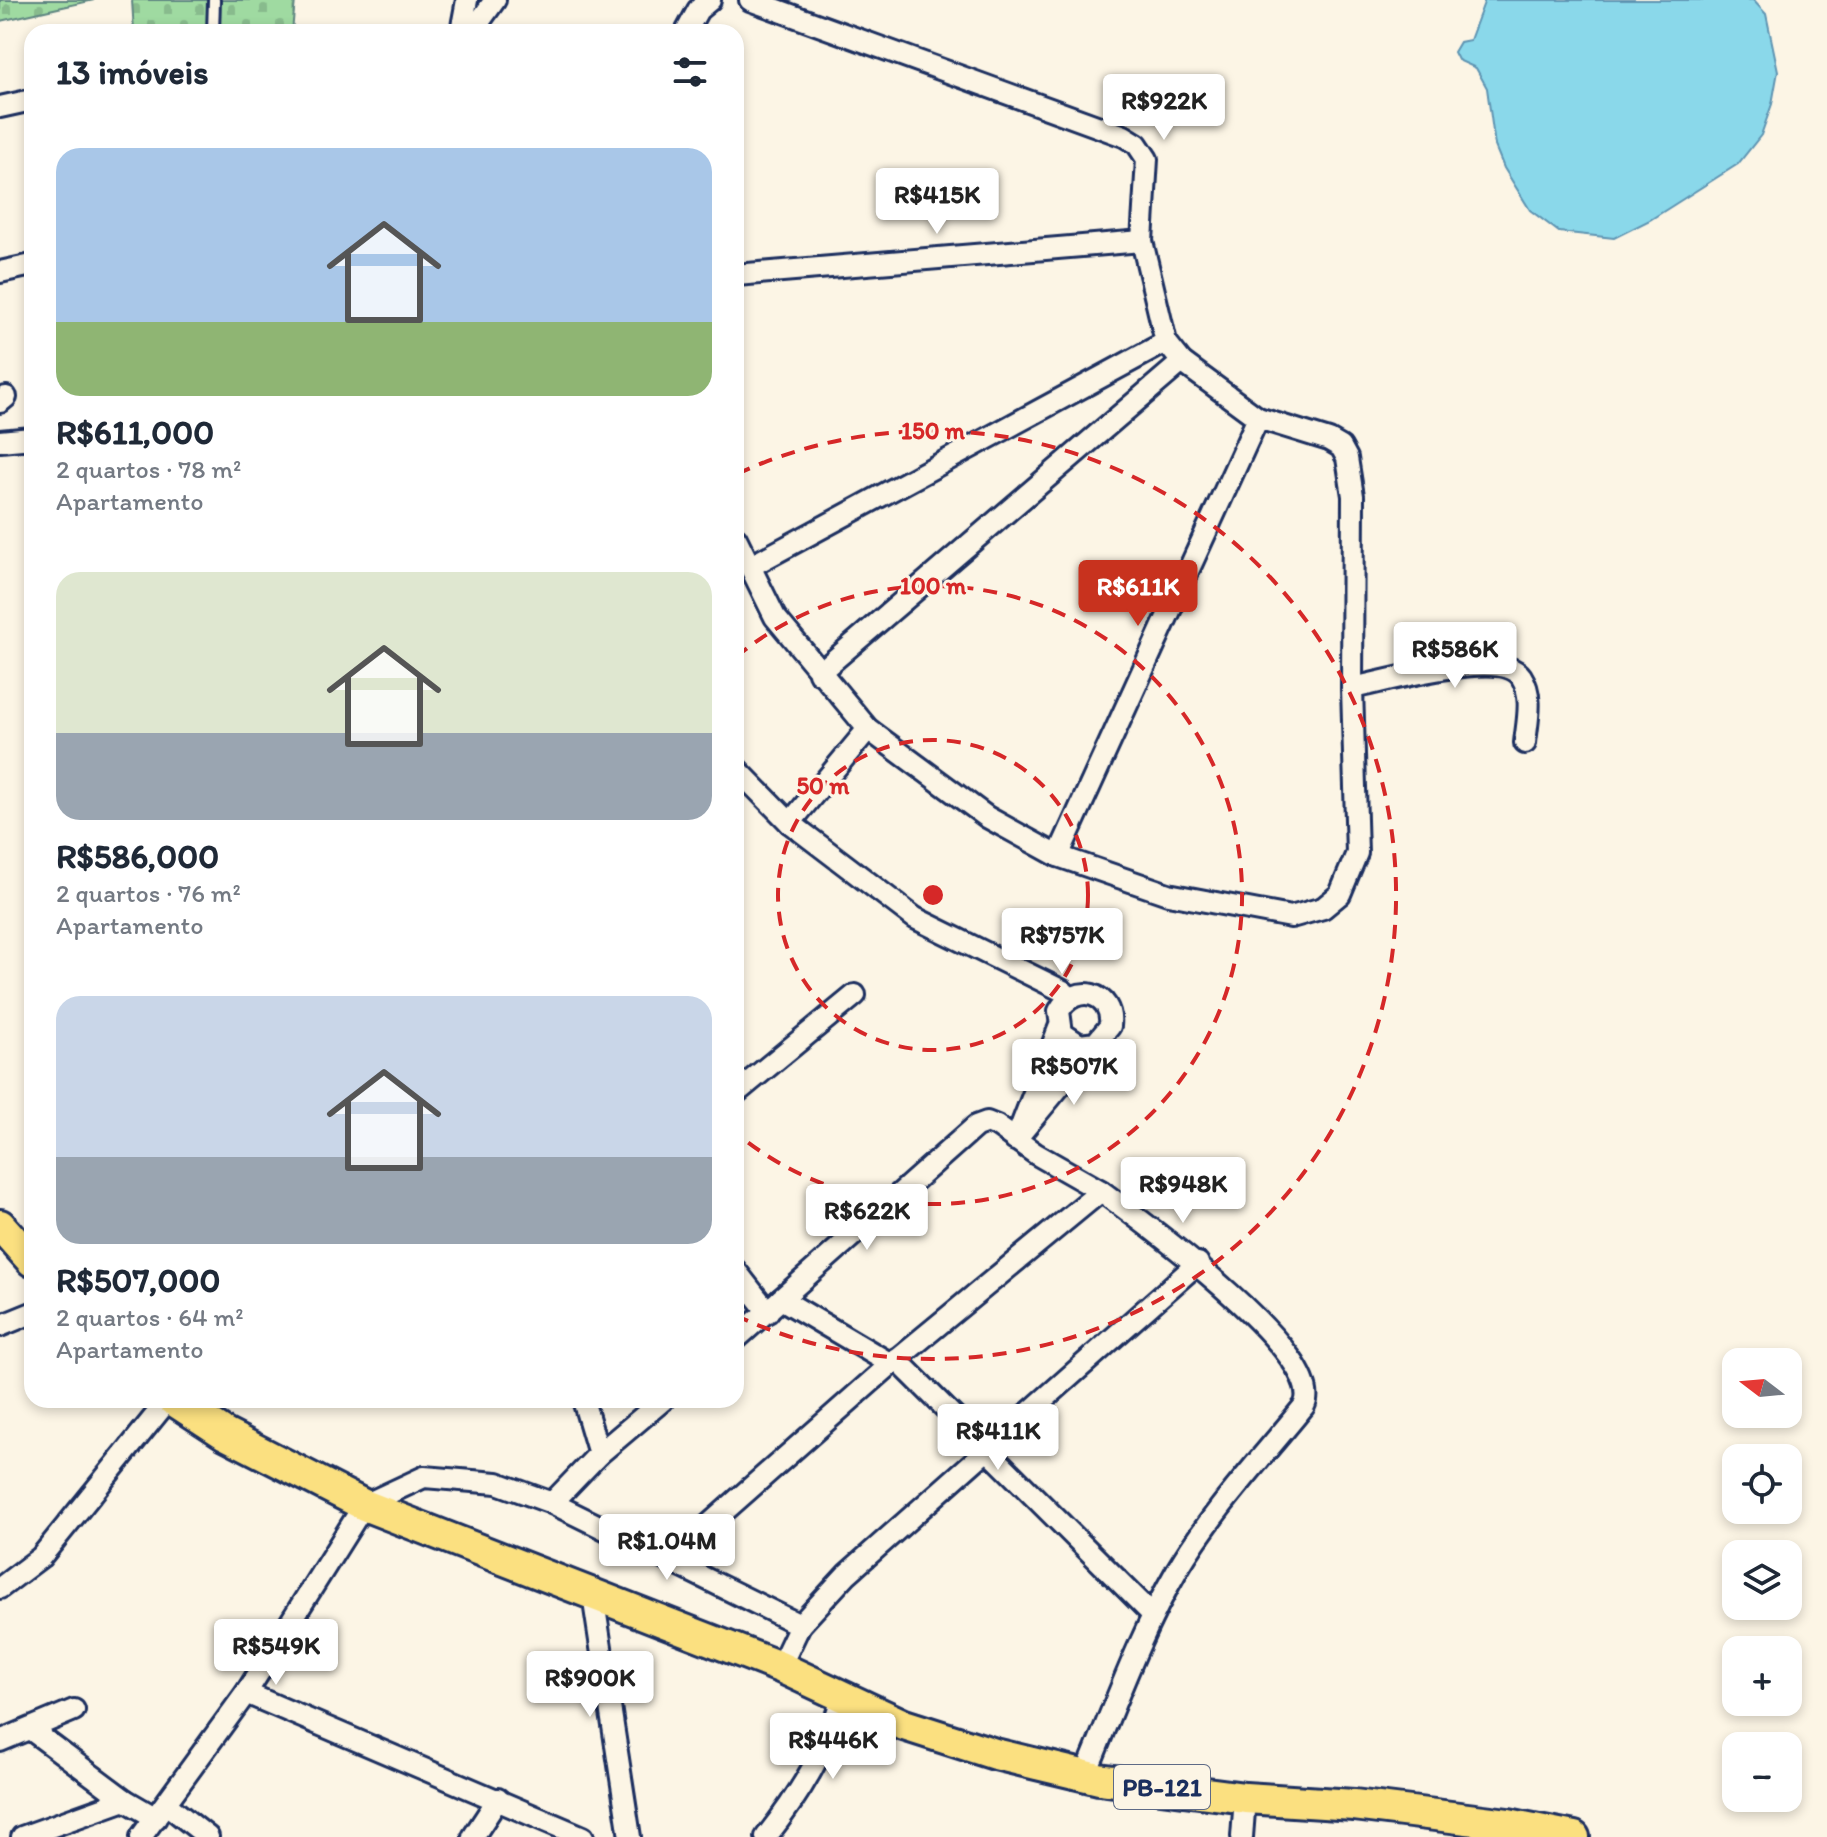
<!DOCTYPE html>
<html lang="pt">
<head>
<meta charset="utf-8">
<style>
  body { margin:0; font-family:Itim,sans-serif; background:#f2f2f3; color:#1f2937; height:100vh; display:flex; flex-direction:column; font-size:30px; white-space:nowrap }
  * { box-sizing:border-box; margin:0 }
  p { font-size:26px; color:#747a83 }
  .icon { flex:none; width:44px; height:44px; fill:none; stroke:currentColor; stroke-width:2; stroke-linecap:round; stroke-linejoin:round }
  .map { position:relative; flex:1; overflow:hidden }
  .details { position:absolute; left:24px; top:24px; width:720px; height:1384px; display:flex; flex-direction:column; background:#fff; border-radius:24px; box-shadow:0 4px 12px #0003 }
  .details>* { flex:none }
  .needle { width:52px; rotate:286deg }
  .fabs { position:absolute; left:1722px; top:1348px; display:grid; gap:16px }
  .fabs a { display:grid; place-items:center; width:80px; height:80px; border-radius:16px; background:#fff; box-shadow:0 4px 12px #0003; font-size:40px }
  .price { position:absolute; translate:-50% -68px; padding:0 18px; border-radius:8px; background:#fff; color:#222; font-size:26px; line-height:52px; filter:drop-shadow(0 2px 4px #0008) }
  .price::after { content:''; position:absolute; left:50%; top:48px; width:24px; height:18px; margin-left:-12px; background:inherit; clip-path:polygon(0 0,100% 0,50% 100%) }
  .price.on { background:#c8321e; color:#fff }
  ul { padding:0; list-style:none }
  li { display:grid; align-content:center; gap:16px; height:424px; padding:0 32px }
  li span { display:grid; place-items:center; height:248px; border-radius:24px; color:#555 }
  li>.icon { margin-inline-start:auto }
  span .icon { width:144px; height:144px; fill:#fffc; stroke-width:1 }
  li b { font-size:34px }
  h2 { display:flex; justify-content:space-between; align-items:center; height:96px; padding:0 32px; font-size:34px }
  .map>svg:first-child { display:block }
</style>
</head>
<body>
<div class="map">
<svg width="1827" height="1837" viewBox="0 0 1827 1837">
  <defs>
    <pattern id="cemetery-stones" width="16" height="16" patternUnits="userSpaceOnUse" patternTransform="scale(2)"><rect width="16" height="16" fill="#9fdaa1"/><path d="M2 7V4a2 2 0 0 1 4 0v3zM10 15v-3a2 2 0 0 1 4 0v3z" fill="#88bb8d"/></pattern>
  </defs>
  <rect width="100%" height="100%" fill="#fcf5e5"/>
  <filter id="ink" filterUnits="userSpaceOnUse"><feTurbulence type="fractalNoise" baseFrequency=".0125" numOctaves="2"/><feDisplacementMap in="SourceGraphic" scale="16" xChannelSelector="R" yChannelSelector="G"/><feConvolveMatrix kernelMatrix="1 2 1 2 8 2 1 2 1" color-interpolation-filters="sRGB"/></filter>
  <g filter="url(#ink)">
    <g fill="url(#cemetery-stones)" stroke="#5d8480" stroke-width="2">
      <polygon points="0,0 94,0 0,21"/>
      <polygon points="132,0 295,0 292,32 134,32"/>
    </g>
    <polygon fill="#8ad8ea" stroke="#5e94b2" stroke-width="2" points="1485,0 1753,0 1766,14 1778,71 1772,104 1761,135 1738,164 1650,220 1614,238 1559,232 1530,210 1504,168 1495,146 1487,88 1476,68 1458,60 1454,52 1460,42 1470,40"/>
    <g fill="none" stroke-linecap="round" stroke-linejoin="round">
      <g stroke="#1b2f5e" stroke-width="16">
        <polyline id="lane" points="213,32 214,0"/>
      </g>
      <g stroke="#1b2f5e" stroke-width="26">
        <g id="street">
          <polyline points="461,32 467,0"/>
          <polyline points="472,32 495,0"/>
          <polyline points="686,32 698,10 710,0"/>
          <polyline points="0,107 32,100"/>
          <polyline points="0,272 32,265"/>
          <polyline points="736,275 1142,241"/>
          <polyline points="0,402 6,397"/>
          <polyline points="0,441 32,438"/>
          <polyline points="736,538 775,617 868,729 987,817 1058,856 1168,894 1291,917 1323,908 1340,894 1357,853 1352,688 1353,496 1347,458 1341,447 1329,440 1258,418 1182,362 1166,342 1142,241 1147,159 1137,144 1124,136 750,0"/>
          <polyline points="751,566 1166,342"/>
          <polyline points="819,673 1182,362"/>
          <path d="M 1352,688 C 1385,682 1500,647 1521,676 C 1534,696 1527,722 1525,743"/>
          <polyline points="736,768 790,823 915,918 1063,991 1069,997"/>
          <polyline points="790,823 868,729"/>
          <polyline points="1058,856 1258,418"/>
          <polyline points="736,1093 855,995"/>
          <polyline points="1020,1129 1059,1028"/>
          <path d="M 1015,1140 L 1110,1026 C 1114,992 1075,982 1059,1011 L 1062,1033 L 1080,1045 L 1096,1043"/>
          <polyline points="736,1271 768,1312"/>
          <polyline points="781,1299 891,1364"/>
          <polyline points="0,1326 32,1313"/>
          <polyline points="736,1339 976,1126 987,1122 997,1126 1036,1154 1101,1191"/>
          <polyline points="896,1359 1153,1615"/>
          <polyline points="583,1400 599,1454"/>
          <polyline points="552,1503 800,1625"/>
          <path d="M 670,1559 L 891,1364 L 1101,1191 C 1139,1219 1330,1357 1304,1406 C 1261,1459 1212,1511 1177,1570 C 1140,1634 1114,1707 1085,1776"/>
          <polyline points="0,1588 41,1557 168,1400"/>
          <polyline points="593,1595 630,1837"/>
          <polyline points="780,1667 800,1625 847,1574 1198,1263"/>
          <polyline points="246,1693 583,1837"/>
          <polyline points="30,1729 125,1800"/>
          <polyline points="0,1741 74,1710"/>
          <polyline points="166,1804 208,1837"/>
          <polyline points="22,1837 125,1800 156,1818"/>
          <polyline points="141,1837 246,1693 364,1505 424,1477 497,1483 552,1503 599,1454 663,1400"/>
          <polyline points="473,1837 498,1799"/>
          <path d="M 766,1837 C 801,1793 826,1750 843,1696"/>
          <polyline points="1242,1837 1245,1798"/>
        </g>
      </g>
      <g stroke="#1b2f5e" stroke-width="36">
        <g id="primary">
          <polyline points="0,1225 32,1261"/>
          <polyline points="173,1400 225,1434 364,1505 780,1667 904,1725 995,1754 1099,1779 1245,1798 1354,1805 1508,1824 1574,1837"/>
        </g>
      </g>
      <use href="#lane" stroke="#fcf5e5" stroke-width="10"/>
      <use href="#street" stroke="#fcf5e5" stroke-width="20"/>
      <use href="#primary" stroke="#fbe080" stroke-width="30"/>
    </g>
  </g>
  <g fill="none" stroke="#d62828" stroke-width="4" stroke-dasharray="14 10">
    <circle cx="933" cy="895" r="155"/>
    <path d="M736 657A309 309 0 1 1 736 1133"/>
    <path d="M737 474A464 464 0 1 1 737 1316"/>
  </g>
  <g text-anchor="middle" stroke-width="6" stroke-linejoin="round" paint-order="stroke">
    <rect fill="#fcf5e5" stroke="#5e6a86" stroke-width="2" x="1114" y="1765" width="96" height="44" rx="6"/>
    <g font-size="26" font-weight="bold" fill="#1b2f5e">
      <text x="1162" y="1796">PB-121</text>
    </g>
  </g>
  <circle cx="933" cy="895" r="12" fill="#d62828" stroke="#fcf5e5" stroke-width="4"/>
  <g font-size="24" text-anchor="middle" font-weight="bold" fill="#d62828" stroke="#fcf5e5" stroke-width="6" stroke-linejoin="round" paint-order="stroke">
    <text x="933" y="439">150 m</text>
    <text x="933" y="594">100 m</text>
    <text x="823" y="794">50 m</text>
  </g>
</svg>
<div class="fabs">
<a><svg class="needle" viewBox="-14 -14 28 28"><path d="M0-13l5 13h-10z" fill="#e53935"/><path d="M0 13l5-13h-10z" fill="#747a83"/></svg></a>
<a><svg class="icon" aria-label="locate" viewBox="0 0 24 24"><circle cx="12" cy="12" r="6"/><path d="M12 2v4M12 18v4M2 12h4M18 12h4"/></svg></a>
<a><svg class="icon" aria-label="layers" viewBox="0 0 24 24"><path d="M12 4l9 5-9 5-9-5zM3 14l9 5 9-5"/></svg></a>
<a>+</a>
<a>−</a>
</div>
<b class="price" style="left:1164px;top:142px">R$922K</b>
<b class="price" style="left:937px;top:236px">R$415K</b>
<b class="price on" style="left:1138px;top:628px">R$611K</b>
<b class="price" style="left:1455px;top:690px">R$586K</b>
<b class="price" style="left:1062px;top:976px">R$757K</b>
<b class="price" style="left:1074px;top:1107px">R$507K</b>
<b class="price" style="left:1183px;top:1225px">R$948K</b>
<b class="price" style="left:867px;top:1252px">R$622K</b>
<b class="price" style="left:998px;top:1472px">R$411K</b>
<b class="price" style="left:667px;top:1582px">R$1.04M</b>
<b class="price" style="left:276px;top:1687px">R$549K</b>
<b class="price" style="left:590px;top:1719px">R$900K</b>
<b class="price" style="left:833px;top:1781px">R$446K</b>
<section class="details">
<h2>13 imóveis<svg class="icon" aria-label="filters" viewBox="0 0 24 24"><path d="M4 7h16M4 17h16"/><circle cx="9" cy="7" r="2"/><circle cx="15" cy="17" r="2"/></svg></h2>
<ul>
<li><span style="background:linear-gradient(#a9c7e8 70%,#8fb573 0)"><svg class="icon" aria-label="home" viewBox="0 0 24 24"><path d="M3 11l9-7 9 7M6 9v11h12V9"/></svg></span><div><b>R$611,000</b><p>2 quartos · 78 m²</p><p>Apartamento</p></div></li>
<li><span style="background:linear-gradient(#dfe7d0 65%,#9aa5b1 0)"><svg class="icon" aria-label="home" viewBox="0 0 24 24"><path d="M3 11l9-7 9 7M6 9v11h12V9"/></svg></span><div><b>R$586,000</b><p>2 quartos · 76 m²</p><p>Apartamento</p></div></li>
<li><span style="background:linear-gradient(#c9d6e8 65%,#9aa5b1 0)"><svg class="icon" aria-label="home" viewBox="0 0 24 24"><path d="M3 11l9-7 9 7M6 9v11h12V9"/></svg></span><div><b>R$507,000</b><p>2 quartos · 64 m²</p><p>Apartamento</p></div></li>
</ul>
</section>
</div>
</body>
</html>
